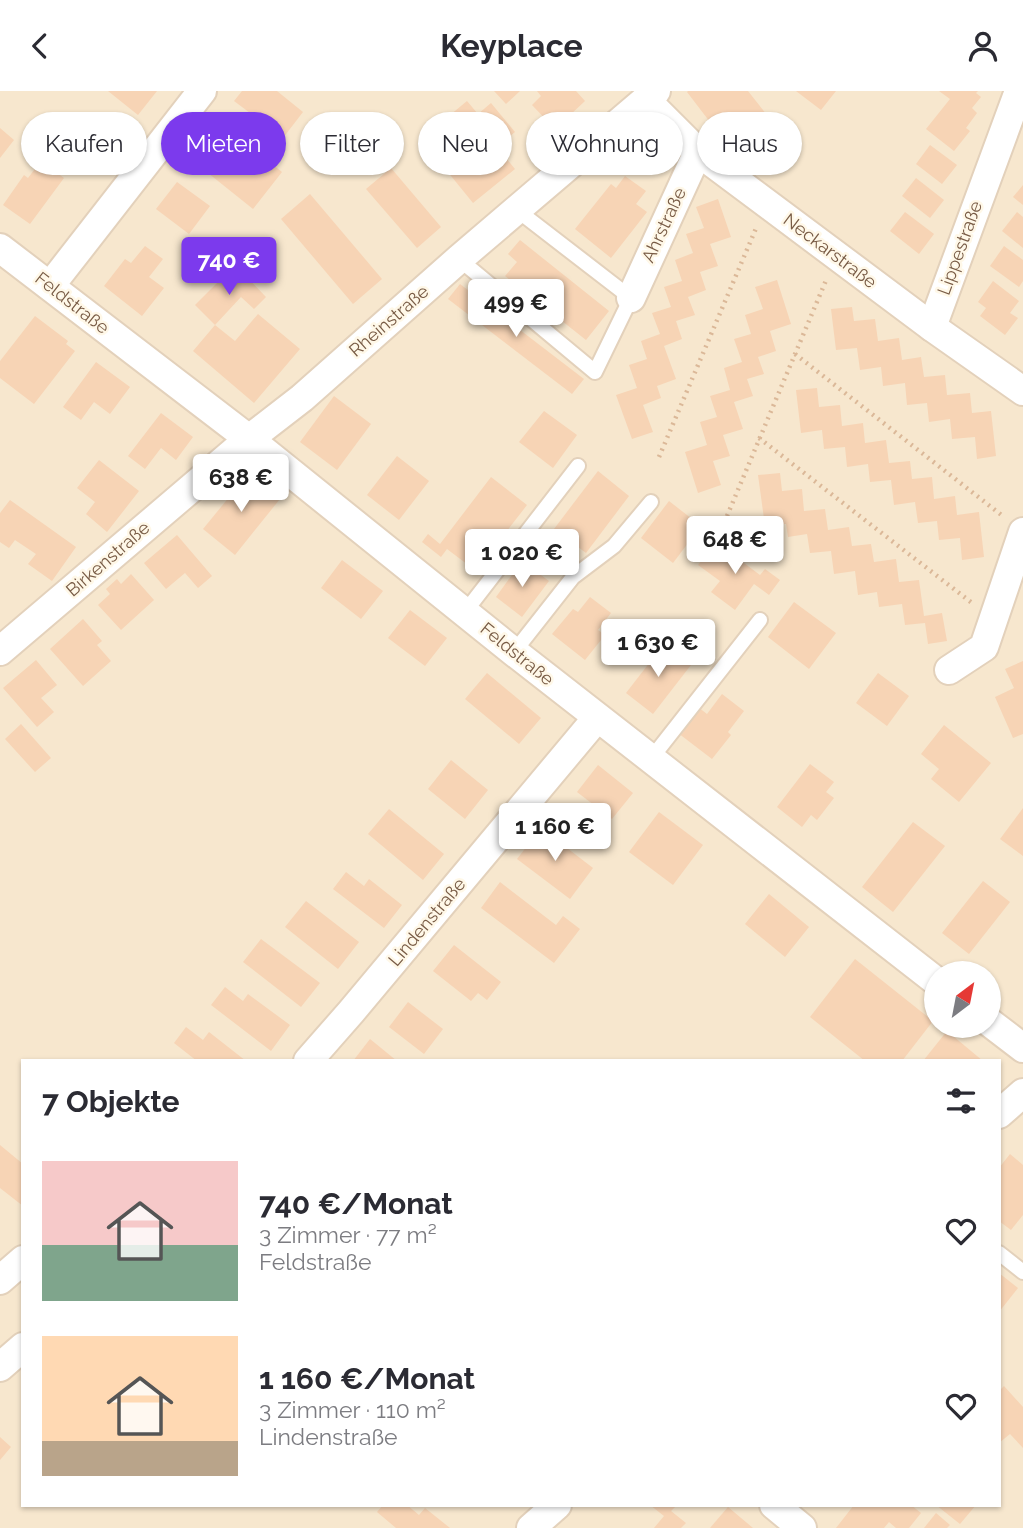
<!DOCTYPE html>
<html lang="de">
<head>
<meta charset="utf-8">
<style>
  body { margin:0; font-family:Raleway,sans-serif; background:#f2f2f3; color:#2b2b33; height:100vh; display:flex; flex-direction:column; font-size:26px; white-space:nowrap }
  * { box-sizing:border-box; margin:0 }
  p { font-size:23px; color:#7c7c81 }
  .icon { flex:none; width:38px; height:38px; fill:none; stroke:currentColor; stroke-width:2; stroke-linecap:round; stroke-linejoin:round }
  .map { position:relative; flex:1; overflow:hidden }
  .drawer { position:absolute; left:21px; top:968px; width:980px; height:448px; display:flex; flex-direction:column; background:#fff; border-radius:0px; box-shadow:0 2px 5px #0004 }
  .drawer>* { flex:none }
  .hud { position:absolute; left:21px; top:21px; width:982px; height:63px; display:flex; gap:14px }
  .needle { width:46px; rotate:32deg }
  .tools { position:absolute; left:924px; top:870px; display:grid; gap:14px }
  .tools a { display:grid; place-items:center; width:77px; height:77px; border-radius:50%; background:#fff; box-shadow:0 2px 5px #0004; font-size:35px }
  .price { position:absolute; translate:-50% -60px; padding:0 16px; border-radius:7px; background:#fff; color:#222; font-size:23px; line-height:46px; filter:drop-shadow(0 2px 4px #0008) }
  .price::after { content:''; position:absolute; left:50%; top:42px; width:21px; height:16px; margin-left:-10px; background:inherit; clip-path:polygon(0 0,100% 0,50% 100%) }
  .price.current { background:#7c3aed; color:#fff }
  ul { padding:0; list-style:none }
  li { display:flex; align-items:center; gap:21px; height:175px; padding:0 21px }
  li span { display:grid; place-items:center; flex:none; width:196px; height:140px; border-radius:0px; color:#555 }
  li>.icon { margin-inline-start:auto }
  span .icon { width:84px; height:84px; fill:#fffc; stroke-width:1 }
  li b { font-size:30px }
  h2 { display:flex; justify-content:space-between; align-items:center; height:84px; padding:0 21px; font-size:30px }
  .tag { padding:0 24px; border-radius:32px; background:#fff; box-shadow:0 2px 5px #0004; font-size:24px; line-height:63px }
  .tag.current { background:#7c3aed; color:#fff }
  header { display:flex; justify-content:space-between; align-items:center; height:91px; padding:0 21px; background:#fff; font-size:32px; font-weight:700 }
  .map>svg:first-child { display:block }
</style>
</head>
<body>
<header><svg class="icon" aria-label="back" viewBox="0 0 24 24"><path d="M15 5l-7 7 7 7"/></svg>Keyplace<svg class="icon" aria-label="person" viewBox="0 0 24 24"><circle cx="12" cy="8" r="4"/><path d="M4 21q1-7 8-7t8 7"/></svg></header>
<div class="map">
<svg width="1023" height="1437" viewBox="0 0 1023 1437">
  <rect width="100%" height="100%" fill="#fef5e0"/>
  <path fill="#f7e7ce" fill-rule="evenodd" d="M 0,0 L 1023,0 L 1023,1437 L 0,1437 ZM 936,882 L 989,882 L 989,934 L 936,934 ZM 23,970 L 999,970 L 999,1414 L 23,1414 Z"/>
  <g fill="#f7d4b5">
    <polygon points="108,0 157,0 138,24"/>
    <polygon points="242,0 277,0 303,21 283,47 234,10"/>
    <polygon points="494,0 520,0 506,13"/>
    <polygon points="537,0 576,0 585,10 555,38 532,14 541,5"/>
    <polygon points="688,0 748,0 778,38 751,59 726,26 713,35 687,1"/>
    <polygon points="796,0 836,0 821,19"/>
    <polygon points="939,0 978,0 976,2 981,6 972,17 977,22 966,37 970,40 954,60 926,38 950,8"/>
    <polygon points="467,10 478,23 491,12 515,41 497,56 515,78 473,112 421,48"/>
    <polygon points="222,33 282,81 253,118 193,70"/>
    <polygon points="0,37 14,49 0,67"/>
    <polygon points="930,54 957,74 942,93 916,73"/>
    <polygon points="41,70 64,87 30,133 3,114 24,84 28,87"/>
    <polygon points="391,77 441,136 417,157 366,98"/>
    <polygon points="625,85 646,100 636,113 647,121 611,167 575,138 611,93 616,97"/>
    <polygon points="916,87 944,109 930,127 902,105"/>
    <polygon points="177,91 210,115 189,143 156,118"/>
    <polygon points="1023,94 1023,114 1013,106"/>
    <polygon points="310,103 382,188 353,213 281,128"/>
    <polygon points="718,108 731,146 710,153 718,175 700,181 706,199 688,206 695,224 676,230 682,248 664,255 676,288 657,295 661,307 643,314 653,341 632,348 616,304 637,297 629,274 647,268 641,250 660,243 652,222 671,216 664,196 682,190 675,169 693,162 686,143 704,137 696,116"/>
    <polygon points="905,121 934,143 919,163 890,140"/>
    <polygon points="1017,121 1023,126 1023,157 1002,140"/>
    <polygon points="520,149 609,220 586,249 505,185 517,171 508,163"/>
    <polygon points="145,155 163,168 149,186 164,197 142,225 104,195 125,168 131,172"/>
    <polygon points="1004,155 1023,169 1023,190 1019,196 990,175"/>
    <polygon points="242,181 266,206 254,218 241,206 215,234 195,214 226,183 233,190"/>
    <polygon points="777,189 791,233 770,240 776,260 758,266 764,283 747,288 753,305 734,311 743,338 723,344 730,365 713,370 721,394 698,402 685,361 707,354 700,331 717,326 710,305 730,299 724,277 742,271 734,248 751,243 745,224 763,218 755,196"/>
    <polygon points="993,190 1019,210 1010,222 1018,227 1005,244 980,225 986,217 978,211"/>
    <polygon points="460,193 584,288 572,303 448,208"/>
    <polygon points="852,216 854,230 875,228 878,250 899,247 902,269 921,266 924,286 945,284 947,304 970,302 972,322 991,320 996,365 977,368 975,346 952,348 950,328 929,331 927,312 907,314 905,292 883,295 881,276 860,279 857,257 836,259 831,218"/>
    <polygon points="258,223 300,258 254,312 193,260 215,234 235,250"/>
    <polygon points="35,225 68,250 66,253 75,260 34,313 0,287 0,270"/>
    <polygon points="96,271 130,296 110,323 94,311 81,329 63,316"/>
    <polygon points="817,297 819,316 840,314 842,335 863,332 865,352 886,349 889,372 910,370 912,388 932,386 934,408 955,405 957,424 979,421 984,466 962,469 960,447 939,449 937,430 918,432 915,411 894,414 891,389 870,391 868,373 847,376 845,356 824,358 822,339 801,342 796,299"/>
    <polygon points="334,305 371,333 337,379 300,351"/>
    <polygon points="544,320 577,344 553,377 519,351"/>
    <polygon points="161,322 193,346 176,369 161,357 145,378 128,365"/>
    <polygon points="397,365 429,390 399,429 367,404"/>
    <polygon points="99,369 139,400 107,441 86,423 95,411 77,397"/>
    <polygon points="598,380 629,405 586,462 554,438"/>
    <polygon points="780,382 782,400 802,398 804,420 825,418 828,439 849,436 852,455 871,453 874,471 896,468 899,491 919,489 924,525 942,522 947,550 928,553 925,532 905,534 902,513 879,516 877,501 858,504 855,480 834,483 831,460 810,462 807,443 788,446 786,433 765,435 758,384"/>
    <polygon points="248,383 280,408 235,464 203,438"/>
    <polygon points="491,386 527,414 476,480 447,458 441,466 422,451 428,443 440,453"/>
    <polygon points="10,409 76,456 52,490 28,473 36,463 15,449 9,457 0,451 0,422"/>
    <polygon points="669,410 701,435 673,472 641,447"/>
    <polygon points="177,444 212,485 198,497 185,482 166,498 144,472"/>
    <polygon points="716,451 760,484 765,478 780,489 769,504 754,493 735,519 711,501 720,490 698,474"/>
    <polygon points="342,469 383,500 361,528 321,497"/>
    <polygon points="522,470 549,490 522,526 496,506"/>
    <polygon points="131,483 154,509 121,539 98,514 110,503 106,498 117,488 121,493"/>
    <polygon points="590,506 611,522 598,539 605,544 585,569 552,543 573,518 578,521"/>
    <polygon points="794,511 836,542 809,578 768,546"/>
    <polygon points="410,519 447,547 425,575 388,547"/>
    <polygon points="83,528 102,550 97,554 111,570 83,595 50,558"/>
    <polygon points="664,553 691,574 653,623 626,602"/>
    <polygon points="36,569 57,594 41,607 54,621 37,636 3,597"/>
    <polygon points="1023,570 1023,643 1013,647 995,606 1014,597 1005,578"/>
    <polygon points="487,582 541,627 519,653 465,608"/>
    <polygon points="878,582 909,605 887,635 856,612"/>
    <polygon points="722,603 744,620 728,641 731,644 712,668 678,642 698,616 707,623"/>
    <polygon points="21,633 51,667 35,681 5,648"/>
    <polygon points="944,634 991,672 959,711 931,688 939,678 921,663"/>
    <polygon points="451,669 488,699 465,728 428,698"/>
    <polygon points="810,673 834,691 826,701 834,707 817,729 811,724 802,736 777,716"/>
    <polygon points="598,674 633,702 612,728 577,701"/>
    <polygon points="1023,717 1023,765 1000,748"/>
    <polygon points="389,718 444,763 423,789 368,743"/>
    <polygon points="659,721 703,754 673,794 629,761"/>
    <polygon points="913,731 945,755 893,821 862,796"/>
    <polygon points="541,737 593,777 570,808 517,768"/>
    <polygon points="346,781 364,795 369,788 402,814 384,837 333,798"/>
    <polygon points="983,790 1010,811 969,863 942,842"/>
    <polygon points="500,791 556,834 563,825 580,838 554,872 481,817"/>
    <polygon points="769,803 809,836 785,866 745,833"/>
    <polygon points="306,810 359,851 338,878 285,836"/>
    <polygon points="261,848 320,892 301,916 243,871"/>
    <polygon points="454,854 501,891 487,909 478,902 471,910 433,880"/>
    <polygon points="855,868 933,930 902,970 865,970 810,926"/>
    <polygon points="225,896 243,910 248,903 290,934 271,960 211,914"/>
    <polygon points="408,911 443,938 424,963 389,936"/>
    <polygon points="186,936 203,949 209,941 246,970 197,970 174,952"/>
    <polygon points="947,940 983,970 923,970"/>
    <polygon points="370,948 397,970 353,970"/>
    <polygon points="0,1054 23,1073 23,1115 0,1097"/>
    <polygon points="1010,1063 1023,1074 1023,1124 1011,1139 999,1130 999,1077"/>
    <polygon points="999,1182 1018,1197 999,1221"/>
    <polygon points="1004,1295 1023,1316 1023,1357 1010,1343 999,1352 999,1300"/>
    <polygon points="0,1346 11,1356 0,1369"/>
    <polygon points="383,1414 407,1414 419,1424 425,1417 450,1437 396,1437 377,1421"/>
    <polygon points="650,1414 677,1414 671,1420 686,1432 681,1437 654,1437 664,1425"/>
    <polygon points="854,1414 911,1414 921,1422 909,1437 896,1437 889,1431 884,1437 836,1437"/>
    <polygon points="936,1414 976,1414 960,1433"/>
    <polygon points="728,1416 753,1437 710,1437"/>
    <polygon points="936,1422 950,1434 947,1437 924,1437"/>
  </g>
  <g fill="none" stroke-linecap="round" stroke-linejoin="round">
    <g stroke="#e3d1bb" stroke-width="18">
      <g id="lane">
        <polyline points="459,168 595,281 631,207 517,119"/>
        <polyline points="465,521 578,375"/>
        <polyline points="514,561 573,486 614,455 651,411"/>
        <polyline points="650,669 760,529"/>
        <polyline points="999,1162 1023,1181"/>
      </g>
    </g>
    <g stroke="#e3d1bb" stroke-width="32">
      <g id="street">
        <polyline points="646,9 698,61 932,236 1023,300"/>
        <polyline points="0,157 249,348 514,561 936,890"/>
        <polyline points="50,195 202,0"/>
        <polyline points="631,207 698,61"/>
        <polyline points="932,236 1019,0"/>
        <polyline points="0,560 249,348 302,307 459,168 656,0"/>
        <polyline points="949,579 984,556 1023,441"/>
        <polyline points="989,931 1023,957"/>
        <polyline points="308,970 351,921 597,627"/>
        <polyline points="999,1023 1023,1002"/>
        <polyline points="0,1189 23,1169"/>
        <polyline points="0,1276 23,1256"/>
        <polyline points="774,1414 802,1437"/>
        <polyline points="531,1437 557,1414"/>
      </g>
    </g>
    <g stroke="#dbb898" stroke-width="4.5" stroke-dasharray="2 5" stroke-linecap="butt">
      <polyline points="795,263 1004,426"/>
      <polyline points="759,347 972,512"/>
      <polyline points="659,366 757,135"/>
      <polyline points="727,425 827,187"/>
    </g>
    <use href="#lane" stroke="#fff" stroke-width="14"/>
    <use href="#street" stroke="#fff" stroke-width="28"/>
  </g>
  <g text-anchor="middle" stroke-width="5" stroke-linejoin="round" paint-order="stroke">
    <g font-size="18" fill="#785b45" stroke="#fff8e8">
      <text transform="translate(664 134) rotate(-65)" y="6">Ahrstraße</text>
      <text transform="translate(960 157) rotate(-70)" y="6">Lippestraße</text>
      <text transform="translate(830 160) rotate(37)" y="6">Neckarstraße</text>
      <text transform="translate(72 212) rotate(38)" y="6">Feldstraße</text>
      <text transform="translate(389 230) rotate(-41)" y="6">Rheinstraße</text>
      <text transform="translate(108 468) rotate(-41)" y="6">Birkenstraße</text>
      <text transform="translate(517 563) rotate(39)" y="6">Feldstraße</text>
      <text transform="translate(427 831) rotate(-50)" y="6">Lindenstraße</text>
    </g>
  </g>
</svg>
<div class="tools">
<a><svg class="needle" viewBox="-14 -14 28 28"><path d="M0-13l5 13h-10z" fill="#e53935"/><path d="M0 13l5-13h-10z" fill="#7c7c81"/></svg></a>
</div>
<b class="price current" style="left:229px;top:206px">740 €</b>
<b class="price" style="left:516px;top:248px">499 €</b>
<b class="price" style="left:241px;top:423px">638 €</b>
<b class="price" style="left:735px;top:485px">648 €</b>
<b class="price" style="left:522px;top:498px">1 020 €</b>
<b class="price" style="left:658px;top:588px">1 630 €</b>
<b class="price" style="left:555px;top:772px">1 160 €</b>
<div class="hud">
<a class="tag">Kaufen</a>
<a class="tag current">Mieten</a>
<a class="tag">Filter</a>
<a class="tag">Neu</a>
<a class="tag">Wohnung</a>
<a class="tag">Haus</a>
</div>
<section class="drawer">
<h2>7 Objekte<svg class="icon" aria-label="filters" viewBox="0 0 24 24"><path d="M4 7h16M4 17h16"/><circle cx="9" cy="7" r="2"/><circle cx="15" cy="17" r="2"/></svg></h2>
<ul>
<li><span style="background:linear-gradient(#f6c9c9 60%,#7fa58c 0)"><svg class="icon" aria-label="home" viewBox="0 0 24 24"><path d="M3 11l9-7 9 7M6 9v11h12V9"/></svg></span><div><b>740 €/Monat</b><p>3 Zimmer · 77 m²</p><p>Feldstraße</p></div><svg class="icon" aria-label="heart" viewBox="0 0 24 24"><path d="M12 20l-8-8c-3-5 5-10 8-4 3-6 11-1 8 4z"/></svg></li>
<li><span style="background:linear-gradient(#ffd9b3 75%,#b9a48a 0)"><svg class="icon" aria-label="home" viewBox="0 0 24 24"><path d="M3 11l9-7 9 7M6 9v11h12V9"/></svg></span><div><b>1 160 €/Monat</b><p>3 Zimmer · 110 m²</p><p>Lindenstraße</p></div><svg class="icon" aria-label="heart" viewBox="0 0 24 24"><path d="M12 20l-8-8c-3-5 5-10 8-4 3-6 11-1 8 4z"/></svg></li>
</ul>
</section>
</div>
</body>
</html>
